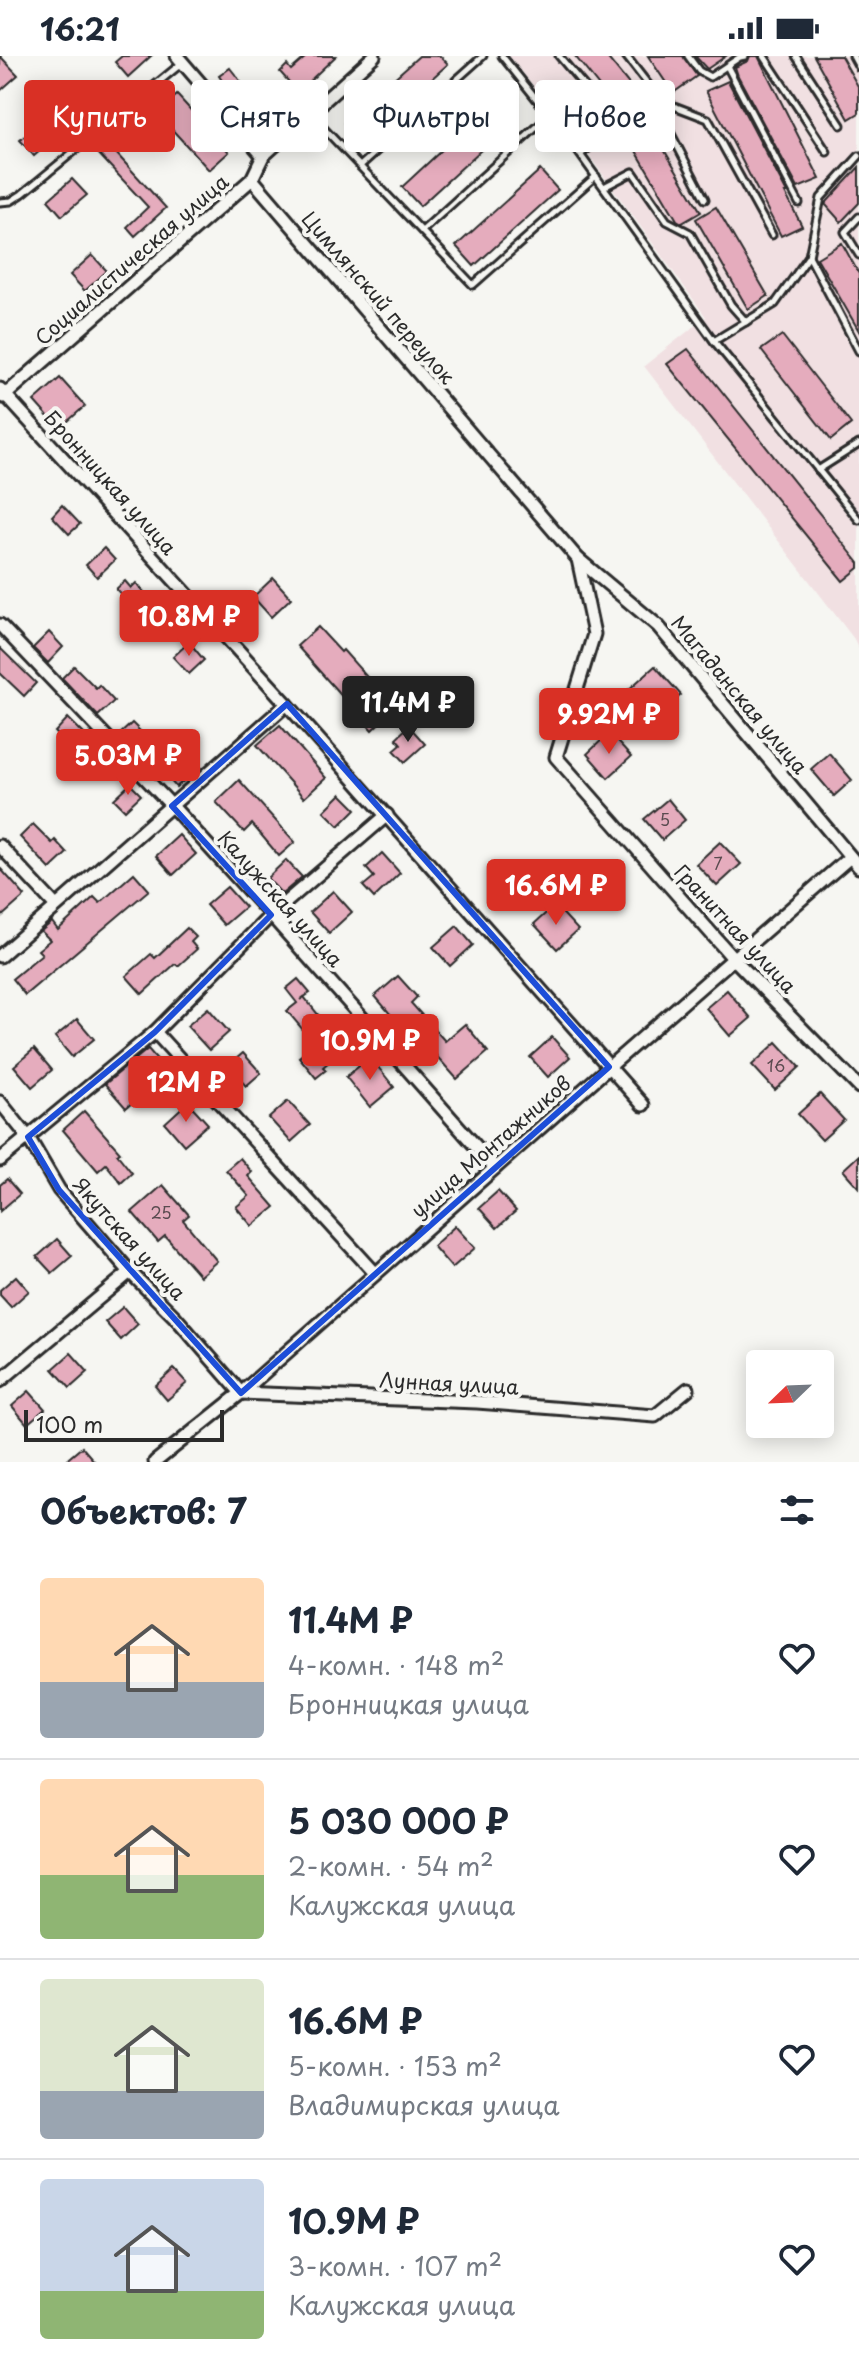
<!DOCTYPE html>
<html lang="ru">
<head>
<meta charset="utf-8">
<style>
  body { margin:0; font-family:"Playpen Sans",sans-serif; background:#f2f2f3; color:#1f2937; height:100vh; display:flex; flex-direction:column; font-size:30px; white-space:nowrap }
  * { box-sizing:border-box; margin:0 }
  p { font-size:26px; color:#747a83 }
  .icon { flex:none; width:44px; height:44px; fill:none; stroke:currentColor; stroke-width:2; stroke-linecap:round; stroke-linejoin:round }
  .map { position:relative; height:1406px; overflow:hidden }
  .side { display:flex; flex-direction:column; background:#fff; flex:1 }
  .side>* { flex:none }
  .banner { position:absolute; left:24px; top:24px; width:812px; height:72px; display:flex; gap:16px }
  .needle { width:52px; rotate:247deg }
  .buttons { position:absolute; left:746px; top:1294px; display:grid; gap:16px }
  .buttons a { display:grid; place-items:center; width:88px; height:88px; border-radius:8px; background:#fff; box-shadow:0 4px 20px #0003; font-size:40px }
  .scale { position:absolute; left:24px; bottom:20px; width:200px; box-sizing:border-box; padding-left:8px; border:4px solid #2b2b2b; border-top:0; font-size:22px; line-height:28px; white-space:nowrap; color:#2b2b2b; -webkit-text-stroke:6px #f6f6f2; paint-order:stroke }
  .price { position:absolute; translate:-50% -68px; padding:0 18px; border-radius:8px; background:#d93025; color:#fff; font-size:26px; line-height:52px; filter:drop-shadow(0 2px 4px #0008) }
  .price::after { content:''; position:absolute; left:50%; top:48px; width:24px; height:18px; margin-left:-12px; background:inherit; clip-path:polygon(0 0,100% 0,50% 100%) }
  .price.active { background:#222; color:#fff }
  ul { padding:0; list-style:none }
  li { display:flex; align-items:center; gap:24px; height:200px; padding:0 40px }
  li+li { border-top:2px solid #e0e1e3 }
  li span { display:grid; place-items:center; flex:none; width:224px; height:160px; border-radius:8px; color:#555 }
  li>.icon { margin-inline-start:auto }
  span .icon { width:96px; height:96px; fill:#fffc; stroke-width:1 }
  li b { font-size:34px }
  h2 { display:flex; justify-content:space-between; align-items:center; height:96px; padding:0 40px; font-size:34px }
  .chip { padding:0 28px; border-radius:8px; background:#fff; box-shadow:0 4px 20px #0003; font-size:28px; line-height:72px }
  .chip.active { background:#d93025; color:#fff }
  .status { display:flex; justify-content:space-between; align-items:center; height:56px; padding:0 40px; background:#fff; direction:ltr }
  .status svg { height:22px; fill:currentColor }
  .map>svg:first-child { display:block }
</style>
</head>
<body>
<div class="status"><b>16:21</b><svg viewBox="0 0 49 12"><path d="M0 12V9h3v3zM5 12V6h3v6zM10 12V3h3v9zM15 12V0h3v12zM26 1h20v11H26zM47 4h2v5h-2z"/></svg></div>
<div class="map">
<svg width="859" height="1406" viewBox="0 0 859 1406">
  <rect width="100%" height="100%" fill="#f6f6f2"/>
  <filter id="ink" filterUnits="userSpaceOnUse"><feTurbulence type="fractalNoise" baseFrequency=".0125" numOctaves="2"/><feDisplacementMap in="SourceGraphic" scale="16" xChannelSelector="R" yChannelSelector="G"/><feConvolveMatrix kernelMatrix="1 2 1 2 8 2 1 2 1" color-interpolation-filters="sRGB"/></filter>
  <g filter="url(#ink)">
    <polygon fill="#f1e0e2" points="509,0 859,0 859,593 854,583 644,310 706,261 577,83"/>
    <g fill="#e5acbd" stroke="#2b2b2b" stroke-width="2">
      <polygon points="0,0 18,19 0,35"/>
      <polygon points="122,0 151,0 128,21 115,6"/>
      <polygon points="307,0 336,0 298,36 280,16 287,9 291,14"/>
      <polygon points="419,0 440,0 448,8 360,87 344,67"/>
      <polygon points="575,0 606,0 654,59 647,65 701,156 682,167 677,164 632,88 641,83"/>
      <polygon points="648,0 683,0 697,20 673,37"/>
      <polygon points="695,0 726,0 707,13"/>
      <polygon points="750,0 758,0 820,123 798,132 738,20 735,11 748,5"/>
      <polygon points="814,0 841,0 859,32 859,57 849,63"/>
      <polygon points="230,12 241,26 229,35 219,20"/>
      <polygon points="728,25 787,137 785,137 802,170 781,180 706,35"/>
      <polygon points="177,39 229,96 209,114 157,57"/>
      <polygon points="254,48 268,63 257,73 243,58"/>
      <polygon points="486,53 504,73 420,150 402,131"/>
      <polygon points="50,59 63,75 34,100 20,84"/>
      <polygon points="105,85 166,152 135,180 127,171 148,151 95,94"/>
      <polygon points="859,111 859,147 841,166 825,148"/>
      <polygon points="540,114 558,134 474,210 456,190"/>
      <polygon points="72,123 87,139 62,160 48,144"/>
      <polygon points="716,151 768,240 748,253 696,163"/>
      <polygon points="842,187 859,218 859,275 817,202"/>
      <polygon points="92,199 107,215 85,235 70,219"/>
      <polygon points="782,279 851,368 831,384 761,294"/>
      <polygon points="688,293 859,507 859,512 843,525 667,308"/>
      <polygon points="60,322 85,350 59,373 34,345"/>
      <polygon points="62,449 80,468 69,478 52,460"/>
      <polygon points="104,492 115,504 97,521 86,509"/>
      <polygon points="273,522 291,542 271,561 253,541"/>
      <polygon points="125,525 131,532 136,527 166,561 148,577 133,561 138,557 116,533"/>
      <polygon points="318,571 341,596 343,594 367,621 364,623 392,655 372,674 297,590"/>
      <polygon points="49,576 63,591 48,607 33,592"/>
      <polygon points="189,586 204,604 189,618 173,601"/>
      <polygon points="0,592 36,627 24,640 0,617"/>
      <polygon points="74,610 96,632 99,629 114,645 98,660 62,622"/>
      <polygon points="655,610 681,639 662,656 657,651 649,658 628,634"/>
      <polygon points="68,662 103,697 86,714 71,699 74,696 55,676"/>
      <polygon points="132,667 143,678 129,691 118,680"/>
      <polygon points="280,669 326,722 304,742 257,689"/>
      <polygon points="409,670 425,688 405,706 394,694 401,688 396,682"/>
      <polygon points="609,677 631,701 608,722 587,698"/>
      <polygon points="160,694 179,714 184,710 191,719 176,731 163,716 158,721 145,708"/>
      <polygon points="829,697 852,724 834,740 811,713"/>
      <polygon points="239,724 295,786 279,800 252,768 244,776 216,746"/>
      <polygon points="130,728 141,739 125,754 114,743"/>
      <polygon points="341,738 356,753 339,770 324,755"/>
      <polygon points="668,743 685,764 662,784 644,763"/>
      <polygon points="33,768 52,787 55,784 67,797 50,813 20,781"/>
      <polygon points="179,779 196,798 173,819 156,800"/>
      <polygon points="720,786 741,808 717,830 696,808"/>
      <polygon points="382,797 400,817 374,842 363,830 374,821 366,812"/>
      <polygon points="286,804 302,821 282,838 267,822"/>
      <polygon points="0,812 25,840 0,862"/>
      <polygon points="134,817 149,834 25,939 12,923 42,898 38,894 50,884 41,875 52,866 58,874 94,841 100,847"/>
      <polygon points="227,831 245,851 224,869 206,849"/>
      <polygon points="333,835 352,856 329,877 310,856"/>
      <polygon points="555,849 578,874 557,893 534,868"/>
      <polygon points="457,870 473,889 450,910 433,891"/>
      <polygon points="187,872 196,881 191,886 197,893 178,910 175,908 142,938 126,920 151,898 155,902"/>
      <polygon points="398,920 417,941 411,947 445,985 465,968 488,996 457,1023 424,986 418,991 375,940"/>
      <polygon points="298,923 310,937 300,944 304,941 331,975 343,966 357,982 323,1011 326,1014 316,1022 299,1001 315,988 287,955 297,947 286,933"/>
      <polygon points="727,934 751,962 730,980 706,952"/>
      <polygon points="208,952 229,976 209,994 187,970"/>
      <polygon points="77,963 94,983 72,1001 55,981"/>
      <polygon points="552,981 570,1001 548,1021 530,1001"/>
      <polygon points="777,986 800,1011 775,1034 752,1009"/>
      <polygon points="34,993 52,1014 32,1031 14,1010"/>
      <polygon points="148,993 168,1016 126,1052 105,1028"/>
      <polygon points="243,997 261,1017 246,1030 228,1010"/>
      <polygon points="370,1001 394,1031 370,1051 346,1021"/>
      <polygon points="820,1038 844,1064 822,1084 798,1058"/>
      <polygon points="288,1045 310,1069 291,1086 269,1062"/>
      <polygon points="188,1046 208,1068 184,1089 165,1067"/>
      <polygon points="84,1055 120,1096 117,1098 132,1117 121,1127 106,1108 98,1115 63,1074"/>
      <polygon points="859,1099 859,1132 843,1114"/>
      <polygon points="240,1102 252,1116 248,1120 275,1151 252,1170 236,1151 249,1140 226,1114"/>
      <polygon points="7,1123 20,1138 0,1155 0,1129"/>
      <polygon points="163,1129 189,1159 183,1164 217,1205 200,1220 165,1180 158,1186 132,1156"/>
      <polygon points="498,1135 516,1155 497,1172 479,1152"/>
      <polygon points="455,1170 475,1192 452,1212 433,1190"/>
      <polygon points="57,1183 72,1200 52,1217 37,1201"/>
      <polygon points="16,1220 29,1235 11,1251 0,1239 0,1234"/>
      <polygon points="123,1251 138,1268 121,1284 105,1266"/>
      <polygon points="71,1297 88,1316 70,1332 53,1313"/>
      <polygon points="174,1313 187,1327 167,1344 155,1330"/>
      <polygon points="29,1335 45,1353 27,1368 12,1350"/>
      <polygon points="82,1391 95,1406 64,1406"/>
    </g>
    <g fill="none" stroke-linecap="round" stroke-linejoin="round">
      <g stroke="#2b2b2b" stroke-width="11">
        <g id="service">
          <polyline points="502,0 574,90 714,285 859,464"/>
          <polyline points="559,0 617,69 581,98"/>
          <polyline points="626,0 661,45 668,72 705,143"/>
          <polyline points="688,0 699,15 710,21 740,1 745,0"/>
          <polyline points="764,0 827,96"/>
          <polyline points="796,0 841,69"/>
          <polyline points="853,0 859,11"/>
          <polyline points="727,10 799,147"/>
          <polyline points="661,45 708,63 772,179"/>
          <polyline points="311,59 473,229 596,120"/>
          <polyline points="360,110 483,0"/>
          <polyline points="604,131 633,116 667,165 690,177 731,249 746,266"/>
          <polyline points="0,146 11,145 22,138 182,7"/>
          <polyline points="859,161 845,176 859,199"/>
          <polyline points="422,175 550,59"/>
          <polyline points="809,200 859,295"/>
          <polyline points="714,285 775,248 809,200 821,142 859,100"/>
          <polyline points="818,414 859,388"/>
        </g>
      </g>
      <g stroke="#2b2b2b" stroke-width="17">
        <g id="minor">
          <polyline points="177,0 263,100 252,123 578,503 658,570 859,811"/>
          <polyline points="263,100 374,0"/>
          <polyline points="0,333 287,648 643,1049"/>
          <polyline points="3,341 252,123"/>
          <polyline points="578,503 594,578 556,701 733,902 859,1031"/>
          <polyline points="0,569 172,750 271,859 495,1112"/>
          <polyline points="0,790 56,850"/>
          <polyline points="0,900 287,648"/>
          <polyline points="155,976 375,1217"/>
          <polyline points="0,1046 28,1081 59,1134 130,1216 176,1262 241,1337 477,1346 655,1360 688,1333"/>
          <polyline points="0,1104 155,976 271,859 387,759"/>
          <polyline points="0,1325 130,1216"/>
          <polyline points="155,1406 241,1337 609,1011 850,801"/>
        </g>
      </g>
      <use href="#service" stroke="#f6f6f2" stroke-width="5"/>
      <use href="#minor" stroke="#f6f6f2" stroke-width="11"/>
    </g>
  </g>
  <path fill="none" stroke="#1d4ed8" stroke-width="6" stroke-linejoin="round" d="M 287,648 L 609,1011 L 241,1337 L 59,1134 L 28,1081 L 155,976 L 271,859 L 172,750 Z"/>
  <g text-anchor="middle" stroke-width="8" stroke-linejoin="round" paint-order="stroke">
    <g font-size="16" fill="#5a4b50">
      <text x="665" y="770">5</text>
      <text x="718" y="814">7</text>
      <text x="776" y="1016">16</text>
      <text x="161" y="1163">25</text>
    </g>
    <g font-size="20" fill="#2b2b2b" stroke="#f6f6f2">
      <text transform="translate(132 204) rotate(-41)" y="7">Социалистическая улица</text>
      <text transform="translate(378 242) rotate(49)" y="7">Цимлянский переулок</text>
      <text transform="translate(110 427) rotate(48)" y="7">Бронницкая улица</text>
      <text transform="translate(739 639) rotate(50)" y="7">Магаданская улица</text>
      <text transform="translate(280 843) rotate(48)" y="7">Калужская улица</text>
      <text transform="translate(735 873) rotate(47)" y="7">Гранитная улица</text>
      <text transform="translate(491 1091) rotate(-41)" y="7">улица Монтажников</text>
      <text transform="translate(129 1183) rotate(48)" y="7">Якутская улица</text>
      <text transform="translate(449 1328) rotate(3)" y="7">Лунная улица</text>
    </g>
  </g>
</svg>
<div class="buttons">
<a><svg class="needle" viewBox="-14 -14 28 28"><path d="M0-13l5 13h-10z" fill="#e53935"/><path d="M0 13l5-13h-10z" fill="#747a83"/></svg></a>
</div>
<div class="scale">100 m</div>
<b class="price" style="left:189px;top:602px">10.8M ₽</b>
<b class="price active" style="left:408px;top:688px">11.4M ₽</b>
<b class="price" style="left:609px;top:700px">9.92M ₽</b>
<b class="price" style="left:128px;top:741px">5.03M ₽</b>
<b class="price" style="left:556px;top:871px">16.6M ₽</b>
<b class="price" style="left:370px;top:1026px">10.9M ₽</b>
<b class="price" style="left:186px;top:1068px">12M ₽</b>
<div class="banner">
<a class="chip active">Купить</a>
<a class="chip">Снять</a>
<a class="chip">Фильтры</a>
<a class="chip">Новое</a>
</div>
</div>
<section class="side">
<h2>Объектов: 7<svg class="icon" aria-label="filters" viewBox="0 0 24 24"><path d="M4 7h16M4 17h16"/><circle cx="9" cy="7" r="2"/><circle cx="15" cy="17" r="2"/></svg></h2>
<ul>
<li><span style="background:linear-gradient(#ffd9b3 65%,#9aa5b1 0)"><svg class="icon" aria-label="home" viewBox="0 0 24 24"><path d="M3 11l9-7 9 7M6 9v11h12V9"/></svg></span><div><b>11.4M ₽</b><p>4-комн. · 148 m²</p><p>Бронницкая улица</p></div><svg class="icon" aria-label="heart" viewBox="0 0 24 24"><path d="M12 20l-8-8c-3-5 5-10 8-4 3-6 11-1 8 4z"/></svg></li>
<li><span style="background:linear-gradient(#ffd9b3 60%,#8fb573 0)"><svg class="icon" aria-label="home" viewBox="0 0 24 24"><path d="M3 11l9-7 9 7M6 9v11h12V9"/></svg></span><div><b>5 030 000 ₽</b><p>2-комн. · 54 m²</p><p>Калужская улица</p></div><svg class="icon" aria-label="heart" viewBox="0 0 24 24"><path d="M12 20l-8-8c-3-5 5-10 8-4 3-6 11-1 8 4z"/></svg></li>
<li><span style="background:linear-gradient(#dfe7d0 70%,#9aa5b1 0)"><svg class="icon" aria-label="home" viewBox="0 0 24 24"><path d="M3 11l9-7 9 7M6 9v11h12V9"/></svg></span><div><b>16.6M ₽</b><p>5-комн. · 153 m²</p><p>Владимирская улица</p></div><svg class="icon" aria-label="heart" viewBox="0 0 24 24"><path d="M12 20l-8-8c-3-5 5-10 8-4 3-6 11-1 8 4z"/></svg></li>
<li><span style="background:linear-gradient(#c9d6e8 70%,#8fb573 0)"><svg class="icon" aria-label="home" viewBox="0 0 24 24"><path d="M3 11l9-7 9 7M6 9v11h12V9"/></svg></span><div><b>10.9M ₽</b><p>3-комн. · 107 m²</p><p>Калужская улица</p></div><svg class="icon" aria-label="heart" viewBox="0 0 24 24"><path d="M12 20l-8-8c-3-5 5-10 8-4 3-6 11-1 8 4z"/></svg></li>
</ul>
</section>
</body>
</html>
